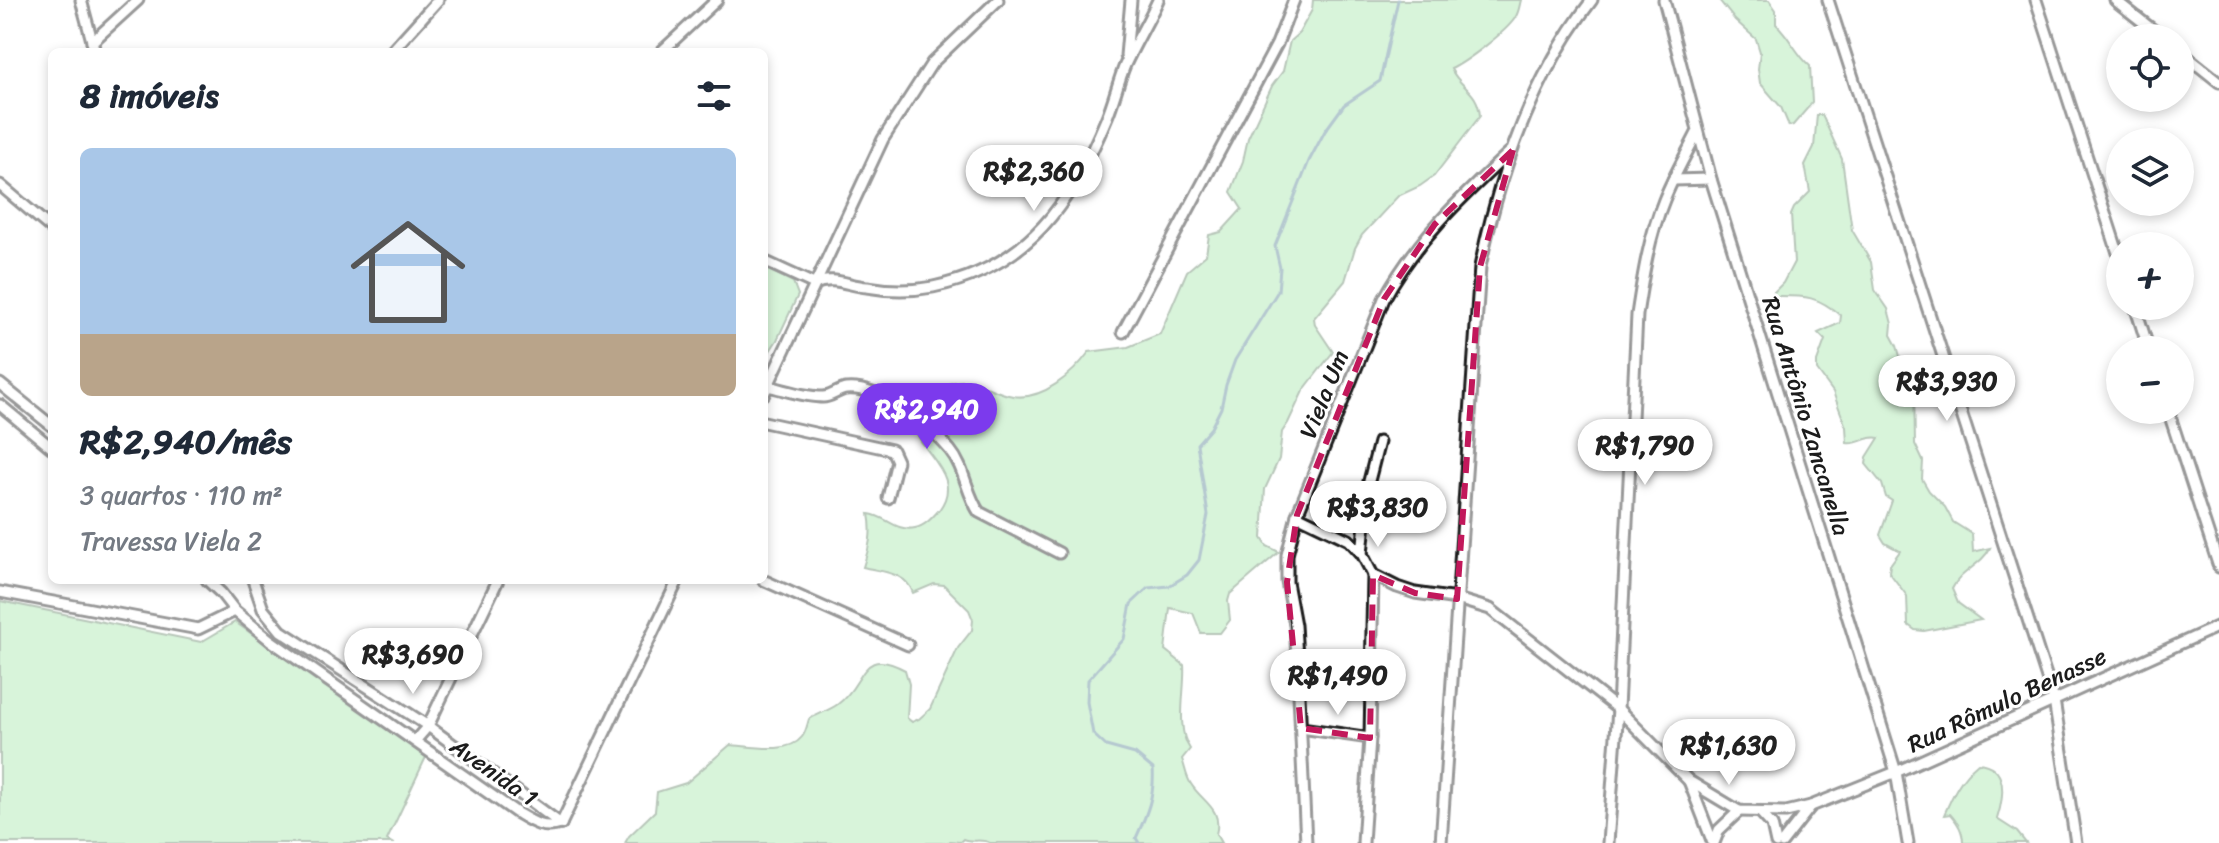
<!DOCTYPE html>
<html lang="pt">
<head>
<meta charset="utf-8">
<style>
  body { margin:0; font-family:Sriracha,sans-serif; background:#f2f2f3; color:#1f2937; height:100vh; display:flex; flex-direction:column; font-size:30px; white-space:nowrap }
  * { box-sizing:border-box; margin:0 }
  p { font-size:26px; color:#747a83 }
  .icon { flex:none; width:44px; height:44px; fill:none; stroke:currentColor; stroke-width:2; stroke-linecap:round; stroke-linejoin:round }
  .map { position:relative; flex:1; overflow:hidden }
  .side { position:absolute; left:48px; top:48px; width:720px; height:536px; display:flex; flex-direction:column; background:#fff; border-radius:12px; box-shadow:0 4px 12px #0003 }
  .side>* { flex:none }
  .controls { position:absolute; left:2106px; top:24px; display:grid; gap:16px }
  .controls a { display:grid; place-items:center; width:88px; height:88px; border-radius:50%; background:#fff; box-shadow:0 4px 12px #0003; font-size:40px }
  .price { position:absolute; translate:-50% -68px; padding:0 18px; border-radius:28px; background:#fff; color:#222; font-size:26px; line-height:52px; filter:drop-shadow(0 2px 4px #0008) }
  .price::after { content:''; position:absolute; left:50%; top:48px; width:24px; height:18px; margin-left:-12px; background:inherit; clip-path:polygon(0 0,100% 0,50% 100%) }
  .price.current { background:#7c3aed; color:#fff }
  ul { padding:0; list-style:none }
  li { display:grid; align-content:center; gap:16px; height:424px; padding:0 32px }
  li span { display:grid; place-items:center; height:248px; border-radius:12px; color:#555 }
  li>.icon { margin-inline-start:auto }
  span .icon { width:144px; height:144px; fill:#fffc; stroke-width:1 }
  li b { font-size:34px }
  h2 { display:flex; justify-content:space-between; align-items:center; height:96px; padding:0 32px; font-size:34px }
  .map>svg:first-child { display:block }
</style>
</head>
<body>
<div class="map">
<svg width="2219" height="843" viewBox="0 0 2219 843">
  <rect width="100%" height="100%" fill="#fff"/>
  <filter id="ink" filterUnits="userSpaceOnUse"><feTurbulence type="fractalNoise" baseFrequency=".0125" numOctaves="2"/><feDisplacementMap in="SourceGraphic" scale="16" xChannelSelector="R" yChannelSelector="G"/><feConvolveMatrix kernelMatrix="1 2 1 2 8 2 1 2 1" color-interpolation-filters="sRGB"/></filter>
  <g filter="url(#ink)">
    <g fill="#a8e6ae" stroke="#628165" stroke-width="2">
      <path d="M 1313,0 L 1521,0 C 1519,7 1519,12 1515,18 C 1506,32 1466,62 1451,69 C 1461,89 1478,90 1480,116 L 1434,176 L 1420,186 L 1398,196 L 1362,235 L 1355,248 L 1345,281 L 1314,318 L 1315,325 L 1333,352 L 1303,391 L 1288,423 L 1282,432 L 1279,459 L 1265,489 L 1262,538 L 1267,546 L 1279,552 L 1230,594 L 1228,601 L 1230,620 L 1220,633 L 1201,633 L 1193,613 L 1170,608 L 1165,650 L 1184,665 C 1186,689 1175,728 1190,749 L 1182,759 C 1185,767 1186,777 1191,784 C 1202,802 1223,808 1216,834 L 1221,843 L 990,843 C 982,838 972,843 963,839 L 960,842 L 950,841 L 949,843 L 625,843 L 629,836 L 655,811 L 657,792 L 686,783 L 730,745 C 750,746 788,755 802,737 C 806,732 807,725 809,719 C 818,714 830,710 838,704 C 866,684 859,645 905,670 L 909,684 L 907,718 L 912,722 L 919,719 L 930,709 L 958,648 L 972,630 L 973,620 L 969,610 L 944,585 L 934,584 L 913,593 C 906,572 882,572 863,567 C 869,548 873,534 869,514 C 886,516 896,532 915,528 C 925,526 932,518 939,510 C 977,460 864,435 943,387 C 969,371 988,392 1013,396 C 1042,401 1073,374 1089,352 L 1128,347 L 1160,334 L 1187,271 L 1206,255 L 1209,235 L 1221,232 L 1242,209 L 1231,192 L 1243,161 L 1248,138 L 1272,86 L 1283,71 L 1290,41 L 1299,33 L 1312,10 Z"/>
      <path d="M 1719,0 L 1769,0 L 1776,10 L 1776,24 C 1790,37 1796,54 1810,66 L 1812,103 L 1793,125 L 1789,126 L 1781,107 L 1760,83 L 1758,69 L 1760,52 L 1756,39 L 1735,20 Z"/>
      <path d="M 1817,115 L 1822,115 L 1842,159 L 1852,230 L 1871,262 L 1875,290 L 1888,309 L 1892,324 L 1891,335 L 1897,346 L 1904,370 L 1914,384 L 1915,444 L 1923,461 L 1922,479 L 1929,491 L 1945,507 L 1953,522 L 1972,534 L 1973,552 L 1990,548 C 1982,565 1960,571 1952,589 L 1958,603 L 1981,620 L 1924,631 L 1915,630 L 1908,625 L 1907,596 L 1889,572 L 1890,565 L 1900,551 L 1885,543 L 1880,535 L 1892,501 L 1886,497 L 1882,484 L 1866,464 L 1867,457 L 1879,438 C 1867,435 1859,445 1847,443 L 1846,427 L 1833,392 L 1817,370 L 1817,362 L 1825,340 L 1818,333 L 1840,323 L 1841,316 C 1816,294 1803,296 1770,296 L 1783,283 L 1794,262 L 1791,215 L 1794,208 L 1810,192 L 1805,165 L 1814,147 Z"/>
      <polygon points="764,268 793,282 798,295 777,340 764,360"/>
      <polygon points="0,601 201,642 235,622 426,757 387,840 392,843 0,843"/>
      <path d="M 1978,763 C 2009,766 2004,797 1997,819 L 2017,832 L 2026,843 L 1963,843 C 1963,831 1958,823 1950,814 L 1944,815 C 1953,794 1960,778 1978,763 Z"/>
    </g>
    <g fill="none" stroke-linecap="round" stroke-linejoin="round">
      <path stroke="#5c8697" stroke-width="3" d="M 1139,843 L 1136,838 C 1147,814 1155,795 1153,769 L 1135,754 L 1106,746 L 1093,734 L 1087,702 L 1088,680 L 1124,639 L 1131,604 L 1148,588 L 1169,586 L 1187,575 L 1199,560 L 1208,515 L 1197,444 L 1211,428 L 1221,408 L 1226,385 L 1235,360 L 1278,291 L 1280,268 L 1275,246 L 1309,161 L 1325,131 L 1344,105 L 1380,81 L 1398,0"/>
      <g stroke="#1c1c1c" stroke-width="15">
        <g id="minor">
          <polyline points="81,0 95,52"/>
          <polyline points="1664,0 1711,179 1896,772 1908,843"/>
          <polyline points="1828,0 2054,700 2076,843"/>
          <polyline points="2036,0 2120,259"/>
          <polyline points="2115,0 2163,38"/>
          <polyline points="92,42 138,0"/>
          <polyline points="2180,51 2219,82"/>
          <polyline points="391,52 438,0"/>
          <polyline points="661,52 717,0"/>
          <polyline points="1126,56 1131,0"/>
          <polyline points="1673,180 1711,179"/>
          <polyline points="0,185 52,229"/>
          <path d="M 764,261 L 814,284 C 833,276 847,285 867,287 C 889,291 912,291 933,287 C 1029,267 1072,202 1107,117 C 1114,100 1118,82 1125,65 C 1135,43 1148,22 1158,0"/>
          <polyline points="2135,306 2149,350"/>
          <polyline points="1123,332 1277,44 1294,0"/>
          <polyline points="0,384 52,426"/>
          <path d="M 768,386 C 786,390 805,397 823,397 C 831,397 838,390 846,389 C 882,386 929,425 950,450 C 965,468 966,493 979,512 L 1059,553"/>
          <polyline points="764,394 883,139 932,63 998,0"/>
          <polyline points="0,405 52,448"/>
          <polyline points="2168,410 2219,567"/>
          <polyline points="764,422 892,450 897,461 888,498"/>
          <polyline points="1297,515 1349,540 1362,554 1373,575 1397,587 1415,593 1457,599 1490,609 1618,709 1689,781 1739,811 1786,812 1811,806 1896,772 2219,626"/>
          <polyline points="1362,554 1369,481 1379,442"/>
          <path d="M 207,580 L 221,593 L 235,611 L 270,640 L 517,813 C 532,822 543,830 561,824"/>
          <polyline points="253,580 263,609 281,631 428,726 561,824"/>
          <polyline points="763,580 908,645"/>
          <polyline points="0,592 198,629 235,611"/>
          <polyline points="1301,728 1370,738"/>
          <polyline points="415,741 428,726 498,580"/>
          <polyline points="1689,781 1713,843"/>
          <polyline points="1761,813 1772,825 1776,843"/>
          <polyline points="561,824 678,580"/>
          <path d="M 1306,843 L 1298,674 L 1295,625 L 1287,582 L 1287,555 L 1297,515 L 1384,299 C 1416,240 1462,197 1510,152"/>
          <polyline points="1363,843 1370,738 1373,575"/>
          <path d="M 1441,843 L 1480,267 C 1499,174 1533,76 1592,0"/>
          <path d="M 1608,843 L 1618,709 L 1637,315 C 1643,275 1649,237 1664,200 C 1673,177 1686,155 1697,133"/>
          <polyline points="1714,843 1719,830 1739,811"/>
          <polyline points="1782,843 1811,806"/>
        </g>
      </g>
      <use href="#minor" stroke="#fff" stroke-width="9"/>
    </g>
  </g>
  <path d="M0 0H2219V843H0ZM 1513,150 L 1480,267 L 1457,599 L 1415,593 L 1373,575 L 1370,738 L 1301,728 L 1287,582 L 1297,515 L 1384,299 L 1435,224 Z" fill="#fff" fill-opacity=".55" fill-rule="evenodd"/>
  <path fill="none" stroke="#c2185b" stroke-width="6" stroke-dasharray="16 10" stroke-linejoin="round" d="M 1513,150 L 1480,267 L 1457,599 L 1415,593 L 1373,575 L 1370,738 L 1301,728 L 1287,582 L 1297,515 L 1384,299 L 1435,224 Z"/>
  <g text-anchor="middle" stroke-width="6" stroke-linejoin="round" paint-order="stroke">
    <g font-size="24" fill="#1c1c1c" stroke="#fff">
      <text transform="translate(1324 394) rotate(-68)" y="8">Viela Um</text>
      <text transform="translate(1806 416) rotate(73)" y="8">Rua Antônio Zancanella</text>
      <text transform="translate(2007 700) rotate(-25)" y="8">Rua Rômulo Benasse</text>
      <text transform="translate(494 772) rotate(35)" y="8">Avenida 1</text>
    </g>
  </g>
</svg>
<div class="controls">
<a><svg class="icon" aria-label="locate" viewBox="0 0 24 24"><circle cx="12" cy="12" r="6"/><path d="M12 2v4M12 18v4M2 12h4M18 12h4"/></svg></a>
<a><svg class="icon" aria-label="layers" viewBox="0 0 24 24"><path d="M12 4l9 5-9 5-9-5zM3 14l9 5 9-5"/></svg></a>
<a>+</a>
<a>−</a>
</div>
<b class="price" style="left:1034px;top:213px">R$2,360</b>
<b class="price" style="left:1947px;top:423px">R$3,930</b>
<b class="price current" style="left:927px;top:451px">R$2,940</b>
<b class="price" style="left:1645px;top:487px">R$1,790</b>
<b class="price" style="left:1378px;top:549px">R$3,830</b>
<b class="price" style="left:413px;top:696px">R$3,690</b>
<b class="price" style="left:1338px;top:717px">R$1,490</b>
<b class="price" style="left:1729px;top:787px">R$1,630</b>
<section class="side">
<h2>8 imóveis<svg class="icon" aria-label="filters" viewBox="0 0 24 24"><path d="M4 7h16M4 17h16"/><circle cx="9" cy="7" r="2"/><circle cx="15" cy="17" r="2"/></svg></h2>
<ul>
<li><span style="background:linear-gradient(#a9c7e8 75%,#b9a48a 0)"><svg class="icon" aria-label="home" viewBox="0 0 24 24"><path d="M3 11l9-7 9 7M6 9v11h12V9"/></svg></span><div><b>R$2,940/mês</b><p>3 quartos · 110 m²</p><p>Travessa Viela 2</p></div></li>
</ul>
</section>
</div>
</body>
</html>
